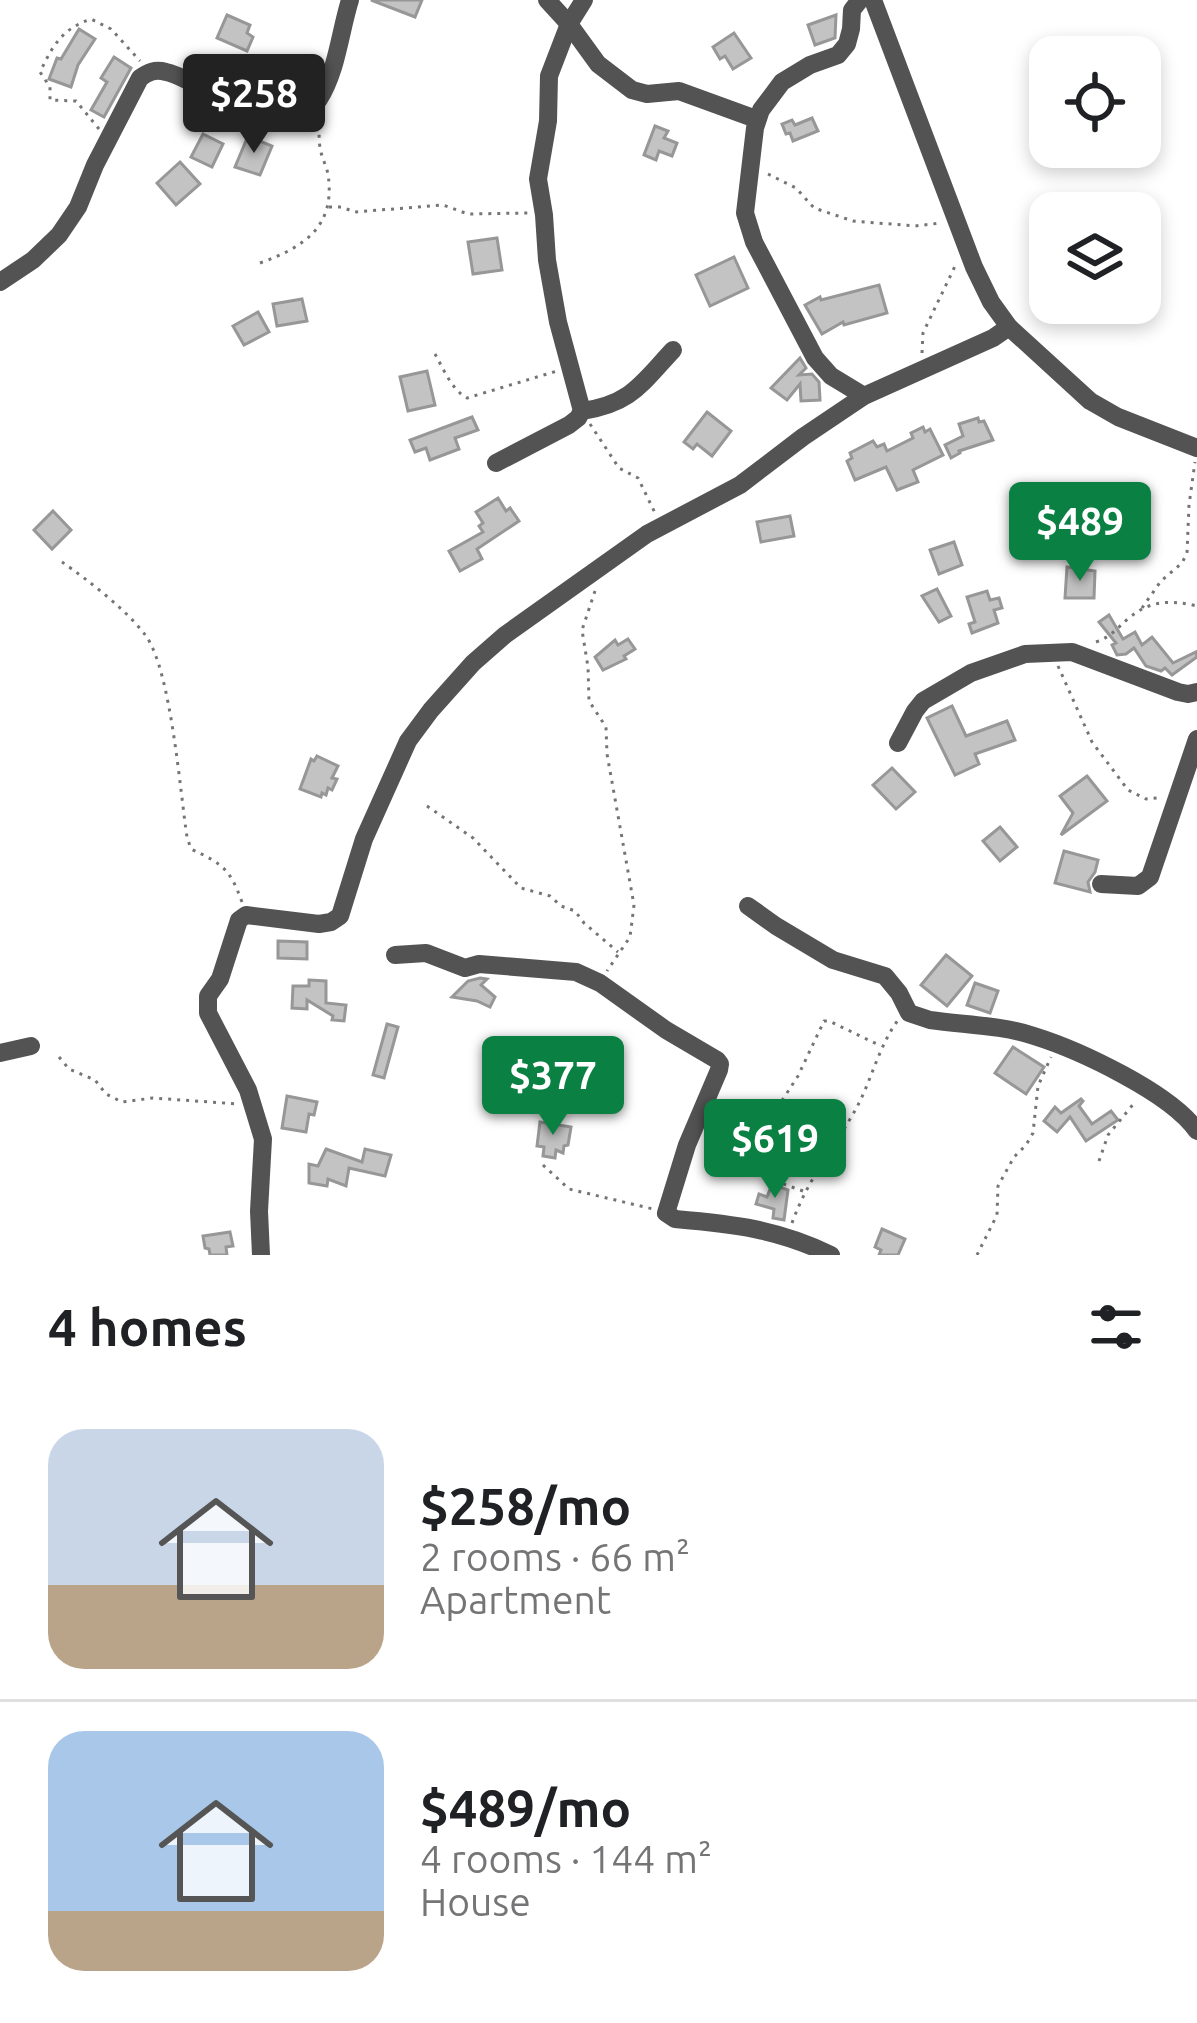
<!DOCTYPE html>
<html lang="en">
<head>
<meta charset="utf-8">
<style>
  body { margin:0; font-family:Ubuntu,sans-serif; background:#f2f2f2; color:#202124; height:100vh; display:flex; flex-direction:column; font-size:45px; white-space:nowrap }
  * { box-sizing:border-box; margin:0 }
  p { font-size:39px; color:#757577 }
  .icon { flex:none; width:66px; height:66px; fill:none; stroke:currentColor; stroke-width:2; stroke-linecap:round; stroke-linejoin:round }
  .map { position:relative; height:1255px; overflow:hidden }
  .details { display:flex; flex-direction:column; background:#fff; flex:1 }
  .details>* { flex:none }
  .buttons { position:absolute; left:1029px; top:36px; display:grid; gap:24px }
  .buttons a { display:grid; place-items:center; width:132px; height:132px; border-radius:24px; background:#fff; box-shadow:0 6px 18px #0003; font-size:60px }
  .price { position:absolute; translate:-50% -102px; padding:0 27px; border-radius:12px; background:#0b8043; color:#fff; font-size:39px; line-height:78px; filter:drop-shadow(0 3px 6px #0008) }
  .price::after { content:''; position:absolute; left:50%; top:72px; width:36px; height:27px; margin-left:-18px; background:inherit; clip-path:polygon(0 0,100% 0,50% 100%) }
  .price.selected { background:#222; color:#fff }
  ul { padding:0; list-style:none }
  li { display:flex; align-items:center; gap:36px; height:300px; padding:0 48px }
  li+li { border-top:3px solid #e0e0e0 }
  li span { display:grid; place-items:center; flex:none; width:336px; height:240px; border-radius:36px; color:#555 }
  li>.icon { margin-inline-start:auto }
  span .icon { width:144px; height:144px; fill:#fffc; stroke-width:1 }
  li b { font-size:51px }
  h2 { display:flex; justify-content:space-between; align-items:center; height:144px; padding:0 48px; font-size:51px }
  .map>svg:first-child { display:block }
</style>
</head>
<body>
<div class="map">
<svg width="1197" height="1255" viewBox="0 0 1197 1255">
  <rect width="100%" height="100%" fill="#fff"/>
  <g fill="#c3c3c3" stroke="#979797" stroke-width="3">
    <polygon points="371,0 422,0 415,17"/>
    <polygon points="227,15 250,25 247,33 253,37 247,51 217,38"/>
    <polygon points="836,15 835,38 815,45 808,25"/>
    <polygon points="79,29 95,39 78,65 71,87 49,79 57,58 61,59"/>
    <polygon points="734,33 751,58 733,69 725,56 720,59 713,47"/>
    <polygon points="114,57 131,68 104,117 91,110 107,82 101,78"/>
    <polygon points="812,118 818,131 793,141 790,133 786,134 782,124 792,120 795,125"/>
    <polygon points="655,126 668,131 664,138 677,143 672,156 659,151 656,160 644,155"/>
    <polygon points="203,134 223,144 212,167 191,157"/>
    <polygon points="248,136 272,146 260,175 235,167"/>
    <polygon points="180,162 200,184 176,205 157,183"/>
    <polygon points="497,238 502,270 473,274 468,242"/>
    <polygon points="734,257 748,288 710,306 696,275"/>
    <polygon points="879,285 887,313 844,325 843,322 822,334 805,305 820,297 821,300"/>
    <polygon points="302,299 307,321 277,326 273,304"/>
    <polygon points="258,312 269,332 244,345 233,326"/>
    <polygon points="800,358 806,368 799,375 812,374 819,382 820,400 801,401 800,384 787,400 771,388"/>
    <polygon points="427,371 435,405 408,411 400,377"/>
    <polygon points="707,412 731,431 712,456 697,444 693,449 684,442"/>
    <polygon points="472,417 478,430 455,438 459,449 430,460 426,448 415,452 410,440"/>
    <polygon points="978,418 979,422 984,421 993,440 959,451 960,453 951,458 945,445 963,436 959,424"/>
    <polygon points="923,427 925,432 930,429 943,455 913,470 918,482 897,490 886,467 855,480 847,461 852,458 850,453 873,441 877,447 884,444 887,451 913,438 911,433"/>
    <polygon points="498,498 506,511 510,508 519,521 477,549 482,559 460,571 449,551 483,532 479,526 483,523 476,512"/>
    <polygon points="53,511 71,530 52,549 34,530"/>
    <polygon points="790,516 794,536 761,542 757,522"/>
    <polygon points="954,542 962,565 939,574 930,550"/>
    <polygon points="1067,567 1095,571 1094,598 1065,598"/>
    <polygon points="937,589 951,616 939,622 922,596"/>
    <polygon points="987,591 990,600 999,598 1002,608 994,610 998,623 972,633 969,624 975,622 967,597"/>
    <polygon points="1109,615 1123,639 1135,632 1142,645 1152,637 1173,663 1196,652 1197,657 1172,675 1165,668 1161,671 1146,666 1134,648 1126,654 1117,655 1112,645 1116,643 1099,622"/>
    <polygon points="628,639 635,649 624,656 626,659 603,670 595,657 615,640 618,645"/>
    <polygon points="952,706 966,736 1007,721 1015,740 975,754 979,764 955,775 927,718"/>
    <polygon points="317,756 338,766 332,778 337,779 332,790 328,788 326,795 322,793 321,797 300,789 311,759 314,761"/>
    <polygon points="892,768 915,792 896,809 873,785"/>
    <polygon points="1087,776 1107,801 1061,835 1073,813 1060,796"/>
    <polygon points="1000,827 1017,847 1000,861 983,841"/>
    <polygon points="1064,851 1098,860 1095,872 1088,882 1090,892 1055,883"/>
    <polygon points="278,941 307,942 307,959 278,958"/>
    <polygon points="946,955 972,976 947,1006 921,985"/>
    <polygon points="480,978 487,979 481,985 495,997 490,1007 477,1001 452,997 468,981"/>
    <polygon points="309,980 326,981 326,1003 346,1005 344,1021 332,1020 333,1016 307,1000 307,1009 292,1008 293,986 309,986"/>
    <polygon points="975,983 998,991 990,1013 967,1005"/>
    <polygon points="387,1024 398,1027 384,1078 373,1075"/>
    <polygon points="1013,1047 1044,1067 1026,1094 995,1073"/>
    <polygon points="287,1096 317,1102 314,1115 309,1114 306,1132 282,1128"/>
    <polygon points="1081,1099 1083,1101 1079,1106 1092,1124 1111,1111 1118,1120 1086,1141 1070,1117 1057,1132 1044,1121 1055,1107 1061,1113"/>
    <polygon points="540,1122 571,1127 568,1145 564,1146 563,1153 556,1150 555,1158 543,1156 544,1147 537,1146"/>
    <polygon points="326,1149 362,1162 365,1149 391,1155 385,1176 349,1168 346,1186 328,1179 327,1186 309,1183 309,1164 318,1166"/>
    <polygon points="772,1184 788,1190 784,1220 773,1218 774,1209 756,1204 759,1194 767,1197"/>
    <polygon points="882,1229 905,1239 898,1255 879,1255 881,1250 875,1247"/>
    <polygon points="230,1232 233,1246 226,1247 227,1255 210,1255 209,1249 205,1248 203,1236"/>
  </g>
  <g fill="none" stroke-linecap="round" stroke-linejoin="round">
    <g stroke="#757575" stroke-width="3" stroke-dasharray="3 6" stroke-linecap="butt">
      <path d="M 99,129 L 76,101 L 50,100 L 50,87 L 40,72 C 53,45 62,29 91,19 L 111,29 L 140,61"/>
      <polyline points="768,174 796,188 814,208 853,221 915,226 941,223"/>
      <polyline points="329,207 341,207 355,212 443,205 468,214 528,213"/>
      <path d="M 260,263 C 304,247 336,227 328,174 C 326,165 321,156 320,147 C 318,137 320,127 320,118"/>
      <polyline points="922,353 923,333 957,262"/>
      <path d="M 435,354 C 444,370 452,390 467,398 L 557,371"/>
      <polyline points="590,424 619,468 638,478 656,515"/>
      <path d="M 62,562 C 88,580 128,611 146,636 C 171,671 180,791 187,837 L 191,849 C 223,864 230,869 242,902"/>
      <polyline points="595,591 582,630 588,667 589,701 606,727 607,754 634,905 630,937 607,971"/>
      <polyline points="1142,608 1161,581 1182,563 1187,553 1189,505 1195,462"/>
      <path d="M 1096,642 C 1111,637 1117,628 1129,618 C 1150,600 1171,600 1197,606"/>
      <polyline points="1058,666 1092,742 1128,790 1146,799 1158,798"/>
      <polyline points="427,806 473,838 521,888 550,896 561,906 575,911 584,923 618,952"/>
      <polyline points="59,1057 69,1069 95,1080 106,1094 122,1102 153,1098 238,1104"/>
      <polyline points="1099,1161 1108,1135 1135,1102"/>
      <polyline points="543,1165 569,1189 653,1209"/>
      <polyline points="803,1191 775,1181 770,1175 764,1135 772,1116 798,1076 824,1021 829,1021 881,1046"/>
      <path d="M 792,1223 C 807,1181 831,1152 853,1114 C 871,1084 877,1049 898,1020"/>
      <polyline points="977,1255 997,1215 998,1186 1014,1157 1026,1145 1033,1133 1038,1086 1051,1057"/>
    </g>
    <g stroke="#535353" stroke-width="18">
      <polyline points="547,0 569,24 598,64 632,90 647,94 679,91 756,119"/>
      <polyline points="860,0 852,10 851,29 847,44 838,55 810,65 782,82 761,110 755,128 745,213 754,242 815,358 831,376 864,396"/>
      <polyline points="873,0 974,267 991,302 1009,327 1090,401 1118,417 1197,448"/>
      <path d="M 0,282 L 33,260 L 59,235 L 78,207 L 95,165 L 140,78 C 148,72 155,69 166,72 C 207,81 282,156 319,99 C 337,71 340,32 350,0"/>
      <polyline points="582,411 558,322 547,260 544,215 538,179 548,121 549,76 569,24 584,0"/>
      <path d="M 496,463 L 569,425 L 578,418 L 582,411 C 631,404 641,384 673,350"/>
      <polyline points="898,743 915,711 923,701 971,673 1025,654 1072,652 1178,692 1188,694 1197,692"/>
      <polyline points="1101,884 1138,886 1150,877 1197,739"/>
      <path d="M 748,906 L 776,926 L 833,960 L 885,976 L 899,993 L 909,1013 L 930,1020 C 964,1025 1001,1025 1034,1036 C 1079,1050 1171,1093 1197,1131"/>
      <path d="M 395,955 L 426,953 L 465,968 L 479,964 L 576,972 L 600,983 L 666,1030 L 717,1060 L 720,1064 L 719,1070 L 687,1145 L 666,1213 L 675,1219 C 733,1224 778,1229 831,1255"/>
      <polyline points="0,1053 31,1046"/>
      <polyline points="261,1255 259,1211 263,1139 248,1090 208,1013 208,996 220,979 239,920 246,915 319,924 331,922 340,916 364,839 408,741 431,710 473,663 505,635 647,534 740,485 803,437 864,396 993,338 1009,327"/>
    </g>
  </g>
</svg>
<div class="buttons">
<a><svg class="icon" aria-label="locate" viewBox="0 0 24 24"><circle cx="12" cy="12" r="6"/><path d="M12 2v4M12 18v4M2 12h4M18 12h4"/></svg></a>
<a><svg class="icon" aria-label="layers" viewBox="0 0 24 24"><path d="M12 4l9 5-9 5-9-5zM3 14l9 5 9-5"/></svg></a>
</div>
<b class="price selected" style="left:254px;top:156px">$258</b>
<b class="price" style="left:1080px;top:584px">$489</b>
<b class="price" style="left:553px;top:1138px">$377</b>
<b class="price" style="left:775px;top:1201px">$619</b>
</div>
<section class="details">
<h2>4 homes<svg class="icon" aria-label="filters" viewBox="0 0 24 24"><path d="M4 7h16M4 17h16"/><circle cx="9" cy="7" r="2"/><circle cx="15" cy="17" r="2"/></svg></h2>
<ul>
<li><span style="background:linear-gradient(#c9d6e8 65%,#b9a48a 0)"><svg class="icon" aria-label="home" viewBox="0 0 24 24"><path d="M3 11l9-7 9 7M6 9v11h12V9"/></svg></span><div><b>$258/mo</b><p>2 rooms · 66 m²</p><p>Apartment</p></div></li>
<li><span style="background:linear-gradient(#a9c7e8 75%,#b9a48a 0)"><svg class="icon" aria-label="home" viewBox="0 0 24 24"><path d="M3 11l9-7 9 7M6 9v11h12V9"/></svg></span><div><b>$489/mo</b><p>4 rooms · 144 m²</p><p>House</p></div></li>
</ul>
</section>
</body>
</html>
